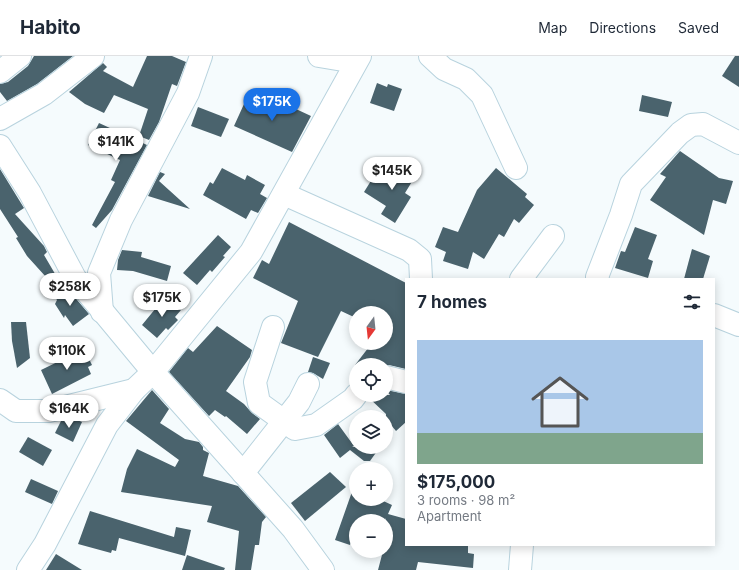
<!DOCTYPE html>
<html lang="en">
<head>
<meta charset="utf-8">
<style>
  body { margin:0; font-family:Inter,sans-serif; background:#f6f6f7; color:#1f2937; height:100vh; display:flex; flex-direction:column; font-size:15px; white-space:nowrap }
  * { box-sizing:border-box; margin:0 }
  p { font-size:13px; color:#747a83 }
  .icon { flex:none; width:22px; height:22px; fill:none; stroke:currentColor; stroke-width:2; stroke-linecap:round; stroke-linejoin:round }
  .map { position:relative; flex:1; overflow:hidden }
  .sheet { position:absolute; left:405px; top:222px; width:310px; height:268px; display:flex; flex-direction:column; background:#fff; border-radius:0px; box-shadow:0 2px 10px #0003 }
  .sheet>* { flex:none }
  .needle { width:26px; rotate:195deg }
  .buttons { position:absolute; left:349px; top:250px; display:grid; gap:8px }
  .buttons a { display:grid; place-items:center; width:44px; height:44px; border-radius:50%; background:#fff; box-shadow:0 2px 10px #0003; font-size:20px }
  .price { position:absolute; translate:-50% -34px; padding:0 9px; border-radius:14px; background:#fff; color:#222; font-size:13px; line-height:26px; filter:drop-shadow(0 1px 2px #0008) }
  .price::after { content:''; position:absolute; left:50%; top:24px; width:12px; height:9px; margin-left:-6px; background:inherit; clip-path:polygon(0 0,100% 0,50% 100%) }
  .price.selected { background:#1a73e8; color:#fff }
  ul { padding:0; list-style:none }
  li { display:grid; align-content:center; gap:8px; height:212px; padding:0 12px }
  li+li { border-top:1px solid #e0e1e3 }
  li span { display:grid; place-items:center; height:124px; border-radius:0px; color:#555 }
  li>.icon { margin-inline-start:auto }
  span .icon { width:72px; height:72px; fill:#fffc; stroke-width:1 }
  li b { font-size:17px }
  h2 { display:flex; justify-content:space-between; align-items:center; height:48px; padding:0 12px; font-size:17px }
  header { display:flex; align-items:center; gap:24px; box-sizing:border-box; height:56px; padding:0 20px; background:#fff; border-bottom:1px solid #e0e1e3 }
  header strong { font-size:19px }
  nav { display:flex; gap:22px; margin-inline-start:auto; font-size:14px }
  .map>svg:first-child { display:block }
</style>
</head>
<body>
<header>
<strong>Habito</strong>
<nav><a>Map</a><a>Directions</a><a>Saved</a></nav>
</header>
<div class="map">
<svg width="739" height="514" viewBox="0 0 739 514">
  <rect width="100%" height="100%" fill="#f5fbfd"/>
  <g fill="#4a636d">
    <polygon points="34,0 73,0 37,28 7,45 0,36 0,28 8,26 28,10"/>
    <polygon points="147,0 172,0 186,6 177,30 172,28 159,66 149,84 139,80 148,53 114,39 104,57 85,48 69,36 103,7 107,11 103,15 133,31"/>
    <polygon points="735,0 739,0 739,31 722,20"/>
    <polygon points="377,27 387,31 388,28 402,33 394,55 370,47"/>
    <polygon points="249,37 280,52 283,47 311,60 292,96 234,70"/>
    <polygon points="642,39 672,46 668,61 639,55"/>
    <polygon points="198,51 229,63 221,81 191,70"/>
    <polygon points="99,67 147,89 112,154 96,172 92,169 115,126 111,124 120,104 88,89"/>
    <polygon points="680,95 719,122 733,125 726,148 713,144 704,179 650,144 666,121 660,118"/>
    <polygon points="395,106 416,119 405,137 411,141 395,167 381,158 386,150 364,136 374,120 383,126"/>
    <polygon points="222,112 245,124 247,119 265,129 260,138 267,142 258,157 251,154 246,163 203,139 210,126 213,128"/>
    <polygon points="496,112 527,138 525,141 534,149 519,167 514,163 504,181 499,178 484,203 473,196 468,213 443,205 446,196 435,191 443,171 458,176 477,134"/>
    <polygon points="0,113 24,152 15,158 44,190 47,196 44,199 61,228 55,231 27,200 16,182 18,181 0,153"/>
    <polygon points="160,116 165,118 159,125 190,153 148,140"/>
    <polygon points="289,166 406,227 406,313 389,309 355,309 372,287 386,287 386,257 356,257 356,262 341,255 318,301 281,287 298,245 253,222 262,204 269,208"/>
    <polygon points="635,171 657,179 648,203 653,205 648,222 615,212 621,195 625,196"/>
    <polygon points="218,179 231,191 223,200 225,201 212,216 210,214 197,229 183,217"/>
    <polygon points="692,193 710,200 703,223 684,223"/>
    <polygon points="122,194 142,196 141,201 171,210 167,225 133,215 117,214 118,204"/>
    <polygon points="66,231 89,258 73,270 65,259 64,262 55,248 57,244 54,239"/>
    <polygon points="165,241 181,254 175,261 178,264 168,274 166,272 157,282 142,269"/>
    <polygon points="11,266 26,266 30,302 17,312 12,285"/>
    <polygon points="217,270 252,294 250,301 226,335 244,348 252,357 260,363 247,378 226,360 225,361 215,354 209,360 169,316 188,292 193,296"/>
    <polygon points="84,293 92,309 88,311 91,318 52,338 41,314"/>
    <polygon points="313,301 330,307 323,323 313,317 308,316"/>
    <polygon points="152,334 169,353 160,367 185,383 199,386 203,391 203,394 209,397 203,420 238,430 266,461 262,466 259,489 255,489 251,514 235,514 239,475 207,466 212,450 121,436 127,413 137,393 175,411 179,404 126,365"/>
    <polygon points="386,334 406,338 406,366 396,375 386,363 386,358 368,341 368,339 390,339"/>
    <polygon points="72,362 82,366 73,386 55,377 61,365"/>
    <polygon points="338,368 354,390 352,391 380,391 370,405 364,405 350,394 340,402 324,379"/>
    <polygon points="28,381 52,394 43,410 19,396"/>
    <polygon points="330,416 346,431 305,465 291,447"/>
    <polygon points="31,423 58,435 52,448 25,436"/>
    <polygon points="354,430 356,430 356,443 379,443 392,449 388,458 406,463 406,489 468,489 468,497 474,498 473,512 418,506 416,514 378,514 383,495 386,495 386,462 385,465 356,465 356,486 352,484 350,489 335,484"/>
    <polygon points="90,455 174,481 176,471 191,474 185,500 119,482 116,495 112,494 111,497 78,488"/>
    <polygon points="56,498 82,514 46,514"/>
    <polygon points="187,499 225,512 224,514 182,514"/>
  </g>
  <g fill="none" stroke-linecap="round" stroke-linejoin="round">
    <g stroke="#b8d3de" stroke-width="24">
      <g id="minor">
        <polyline points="319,0 355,6"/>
        <polyline points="430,0 444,13 466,23 482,39 516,112"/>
        <polyline points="0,16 20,0"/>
        <polyline points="0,63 44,38 93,0"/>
        <polyline points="0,90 30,137 75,222 153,316 293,473 323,514"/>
        <polyline points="284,138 409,194 420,203 421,223"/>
        <polyline points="521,223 553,180"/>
        <polyline points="598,223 597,221 621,159 631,128 680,77 691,69 703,68 739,87"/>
        <polyline points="102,256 99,217 121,164 188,37 201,0"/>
        <polyline points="714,259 739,269"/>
        <polyline points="273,271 255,326 259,347 295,373 316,369 353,343 356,339"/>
        <polyline points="386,321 406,326"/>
        <polyline points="0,344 16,355 49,355 134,334"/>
        <polyline points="243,417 299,346 308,328"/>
        <polyline points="28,514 45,488 107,369 134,334 153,316 251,196 360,0"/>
        <polyline points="520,514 522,489"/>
      </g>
    </g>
    <use href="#minor" stroke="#fff" stroke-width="22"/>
  </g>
</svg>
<div class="buttons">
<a><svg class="needle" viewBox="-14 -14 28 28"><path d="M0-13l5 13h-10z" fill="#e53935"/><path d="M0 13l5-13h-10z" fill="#747a83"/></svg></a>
<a><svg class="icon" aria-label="locate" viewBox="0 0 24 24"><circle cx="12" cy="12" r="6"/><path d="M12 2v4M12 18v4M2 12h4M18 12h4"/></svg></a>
<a><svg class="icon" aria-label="layers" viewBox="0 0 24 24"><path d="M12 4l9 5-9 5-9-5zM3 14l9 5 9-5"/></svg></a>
<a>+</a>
<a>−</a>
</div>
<b class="price selected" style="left:272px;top:66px">$175K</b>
<b class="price" style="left:116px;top:106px">$141K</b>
<b class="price" style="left:392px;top:135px">$145K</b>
<b class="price" style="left:70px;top:251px">$258K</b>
<b class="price" style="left:162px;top:262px">$175K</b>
<b class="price" style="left:67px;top:315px">$110K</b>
<b class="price" style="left:69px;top:373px">$164K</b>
<section class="sheet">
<h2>7 homes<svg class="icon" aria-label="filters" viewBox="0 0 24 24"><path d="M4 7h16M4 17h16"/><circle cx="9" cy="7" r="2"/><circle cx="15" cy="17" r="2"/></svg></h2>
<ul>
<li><span style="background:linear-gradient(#a9c7e8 75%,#7fa58c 0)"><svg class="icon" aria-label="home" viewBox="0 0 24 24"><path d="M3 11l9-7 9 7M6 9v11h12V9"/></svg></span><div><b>$175,000</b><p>3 rooms · 98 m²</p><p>Apartment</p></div></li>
</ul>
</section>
</div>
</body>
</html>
